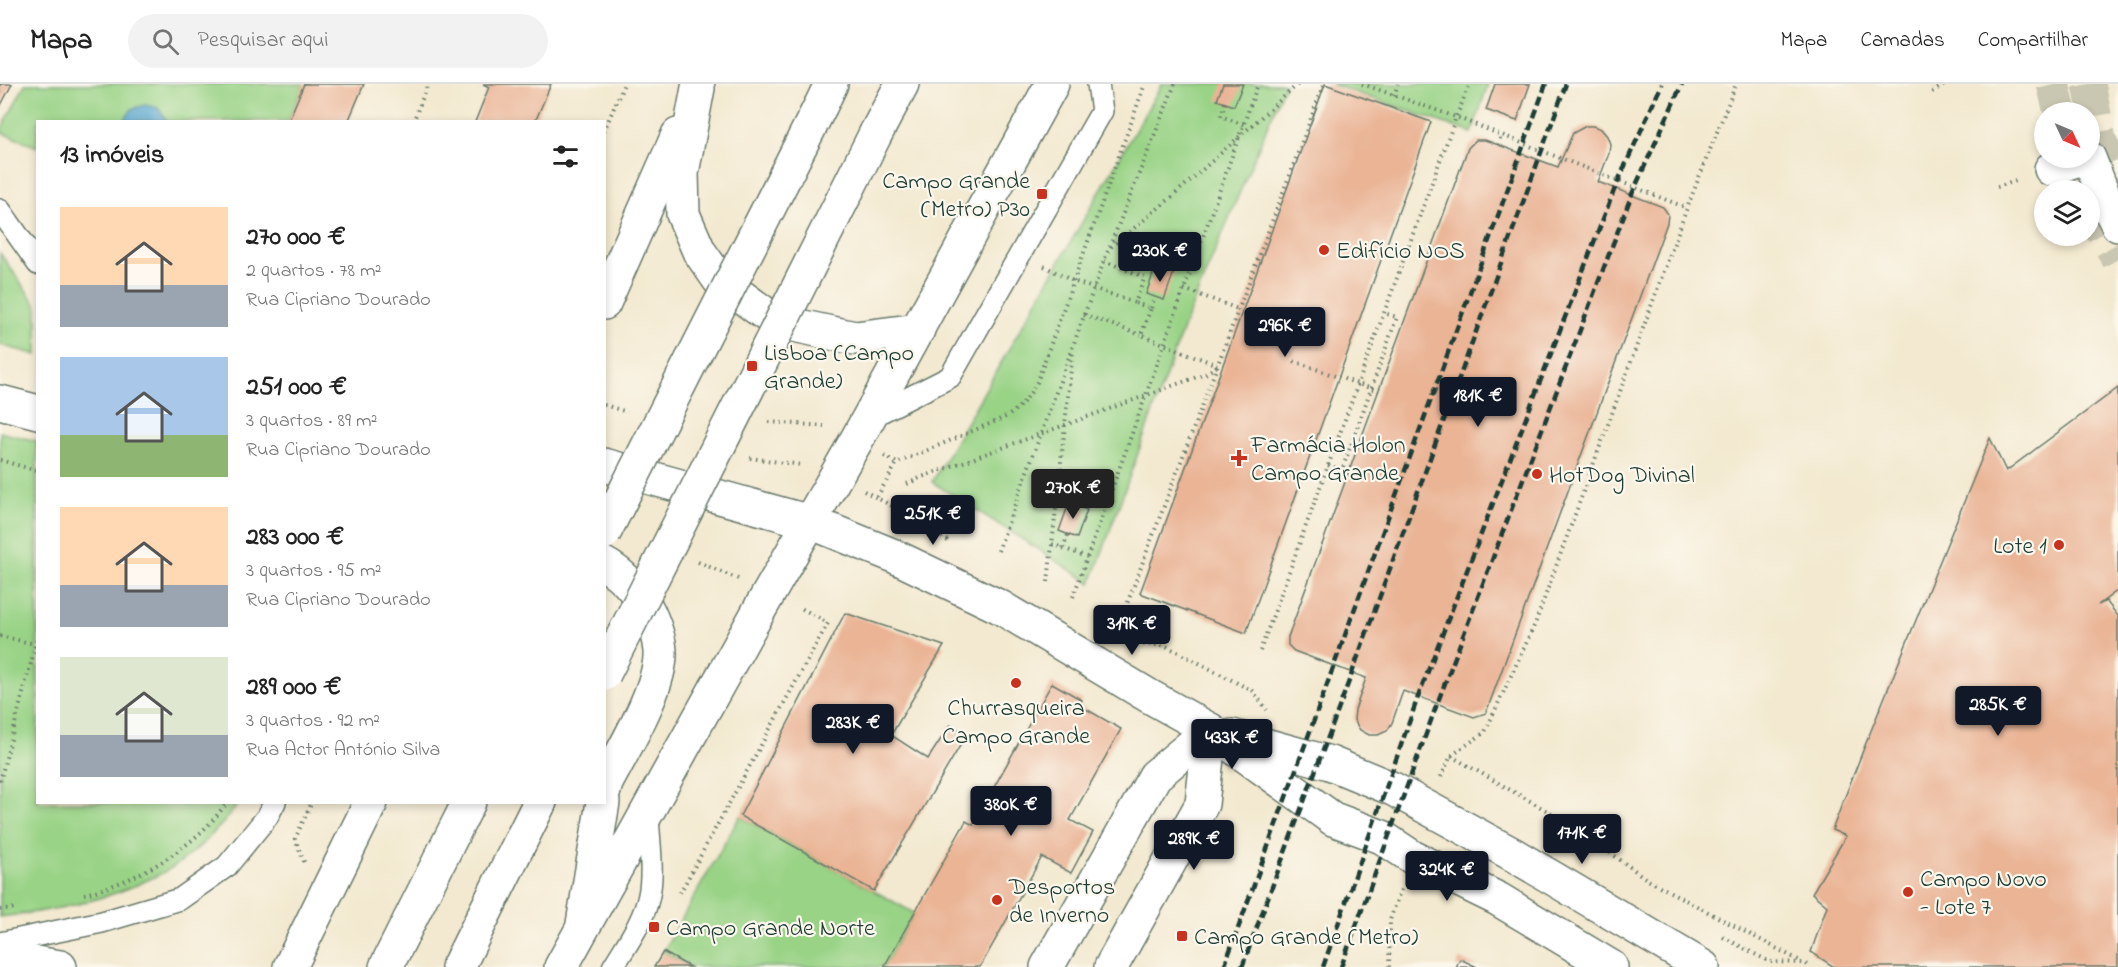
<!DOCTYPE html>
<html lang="pt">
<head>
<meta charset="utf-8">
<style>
  body { margin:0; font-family:"Indie Flower",sans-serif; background:#f2f2f2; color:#222; height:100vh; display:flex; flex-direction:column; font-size:22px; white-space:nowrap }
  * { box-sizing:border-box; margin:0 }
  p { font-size:20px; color:#767676 }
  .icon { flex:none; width:33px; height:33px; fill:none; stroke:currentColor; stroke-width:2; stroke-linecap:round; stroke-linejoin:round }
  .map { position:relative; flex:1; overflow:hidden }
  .panel { position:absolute; left:36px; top:36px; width:570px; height:684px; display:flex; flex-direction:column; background:#fff; border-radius:0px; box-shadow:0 3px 9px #0003 }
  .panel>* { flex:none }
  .needle { width:39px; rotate:134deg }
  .tools { position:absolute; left:2034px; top:18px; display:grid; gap:12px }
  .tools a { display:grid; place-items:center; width:66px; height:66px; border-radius:50%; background:#fff; box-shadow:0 3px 9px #0003; font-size:30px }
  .price { position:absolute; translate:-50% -51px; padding:0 14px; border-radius:6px; background:#111827; color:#fff; font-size:20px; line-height:39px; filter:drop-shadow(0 2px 3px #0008) }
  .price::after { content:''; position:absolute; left:50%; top:36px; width:18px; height:14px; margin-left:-9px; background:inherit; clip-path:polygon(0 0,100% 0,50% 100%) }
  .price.current { background:#222; color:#fff }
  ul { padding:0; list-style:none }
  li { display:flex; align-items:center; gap:18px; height:150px; padding:0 24px }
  li span { display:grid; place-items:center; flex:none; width:168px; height:120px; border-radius:0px; color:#555 }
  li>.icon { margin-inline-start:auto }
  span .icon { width:72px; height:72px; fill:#fffc; stroke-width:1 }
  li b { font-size:26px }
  h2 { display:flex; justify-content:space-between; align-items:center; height:72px; padding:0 24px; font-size:26px }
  header { display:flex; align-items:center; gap:36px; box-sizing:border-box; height:84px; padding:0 30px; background:#fff; border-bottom:2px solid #e0e0e0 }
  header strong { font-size:28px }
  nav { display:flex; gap:33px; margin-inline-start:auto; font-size:21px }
  .search { width:420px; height:54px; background:#f2f2f2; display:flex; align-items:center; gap:15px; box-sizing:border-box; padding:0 21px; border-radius:33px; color:#767676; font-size:22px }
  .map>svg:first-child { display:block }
</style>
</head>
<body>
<header>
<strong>Mapa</strong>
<div class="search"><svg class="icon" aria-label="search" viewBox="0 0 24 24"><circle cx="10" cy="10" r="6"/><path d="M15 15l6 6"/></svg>Pesquisar aqui</div>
<nav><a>Mapa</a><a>Camadas</a><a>Compartilhar</a></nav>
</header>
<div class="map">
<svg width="2118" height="883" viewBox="0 0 2118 883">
  <rect width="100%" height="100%" fill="#fbf7ec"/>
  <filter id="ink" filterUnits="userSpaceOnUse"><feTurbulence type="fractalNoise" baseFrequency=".0167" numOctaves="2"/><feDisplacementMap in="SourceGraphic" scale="12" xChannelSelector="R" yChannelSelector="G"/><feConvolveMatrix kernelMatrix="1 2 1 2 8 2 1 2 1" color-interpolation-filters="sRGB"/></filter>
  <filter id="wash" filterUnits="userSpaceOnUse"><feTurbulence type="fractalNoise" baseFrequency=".008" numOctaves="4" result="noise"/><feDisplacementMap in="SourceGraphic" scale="24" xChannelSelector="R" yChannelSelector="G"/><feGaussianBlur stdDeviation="1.35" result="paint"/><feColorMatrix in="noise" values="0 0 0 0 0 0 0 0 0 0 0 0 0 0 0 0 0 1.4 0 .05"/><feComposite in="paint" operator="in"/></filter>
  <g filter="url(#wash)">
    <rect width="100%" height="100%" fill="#f3e9d0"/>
    <g fill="#99d386" stroke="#5c885d" stroke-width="1.5">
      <polygon points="25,0 304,0 288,37 38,38 37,63 0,48"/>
      <polygon points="1162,0 1285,0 1185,239 1091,499 932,398"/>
      <polygon points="1331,0 1488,0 1472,49"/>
      <polygon points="0,169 37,222 37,271 0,261"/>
      <path d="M 0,348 L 37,357 L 38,718 L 239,719 C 223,741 201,763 178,780 C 171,785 162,789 154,793 C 106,817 53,827 0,833 Z"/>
      <polygon points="740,732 914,829 884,883 690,883 663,868"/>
    </g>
    <polygon fill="#54a6cf" stroke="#3a7282" stroke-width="1.5" points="145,21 158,24 167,37 124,37 132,25"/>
    <g id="blocks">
      <g fill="#eab495">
        <polygon points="0,0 12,0 0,23"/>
        <polygon points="304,0 364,0 348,38 288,38"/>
        <polygon points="483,0 551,0 535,38 475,38 489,3"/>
        <polygon points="1223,0 1243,0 1234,22 1217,16"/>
        <polygon points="1325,0 1431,38 1246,549 1140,509"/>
        <polygon points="1495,0 1530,0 1517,37 1486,26"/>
        <polygon points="1586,42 1593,42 1601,45 1607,52 1610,60 1609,69 1598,98 1663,123 1668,130 1667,139 1486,629 1474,633 1403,607 1392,639 1387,647 1378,651 1369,651 1360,646 1354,636 1355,626 1366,594 1294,567 1288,561 1288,553 1468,64 1476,56 1485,56 1558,83 1573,49"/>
        <polygon points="1156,182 1174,188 1164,216 1146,210"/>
        <polygon points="2118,304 2118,506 2098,521 2106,517 2118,532 2118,883 1834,883 1811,868 1827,822 1812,809 1846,752 1832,746 1864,664 1990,354 2006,387"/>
        <polygon points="1069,419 1087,426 1077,454 1059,447"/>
        <polygon points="845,529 944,562 891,651 928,675 950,641 967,650 874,807 740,732"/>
        <polygon points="1052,599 1082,616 1079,621 1121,645 1070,736 1093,748 1071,789 1042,773 980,883 884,883 966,737 973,741"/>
        <polygon points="663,868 690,883 654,883"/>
        <polygon points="1460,875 1477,883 1456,883"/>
      </g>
    </g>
  </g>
  <g filter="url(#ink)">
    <use href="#blocks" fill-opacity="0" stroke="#69796b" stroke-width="1.5"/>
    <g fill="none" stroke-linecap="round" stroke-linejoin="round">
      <g stroke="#c9c7b1" stroke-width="33" stroke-dasharray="33 16" stroke-linecap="butt">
        <polyline points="2053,0 2060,28"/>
        <polyline points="2089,0 2100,56 2118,98"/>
        <polyline points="2090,119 2098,140 2118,175"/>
      </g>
      <g stroke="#69796b" stroke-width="24">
        <g id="lane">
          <polyline points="0,126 38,180"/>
          <polyline points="869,334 950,293 1102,27 1098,0"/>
          <polyline points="0,859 102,838 180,815 227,782 267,733 275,718"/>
          <path d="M 613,883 C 626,861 644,837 649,811 C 654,786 649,756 648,731"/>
        </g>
      </g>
      <g stroke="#69796b" stroke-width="36">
        <g id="street">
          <polyline points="2089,74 2107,120 2118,141"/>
          <polyline points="2051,85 2081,74"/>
          <polyline points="810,438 892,471 1000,523 1149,612 1210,646 1333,735 1382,753 1412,773 1498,815 1611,883"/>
          <polyline points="1232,652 1330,679 1393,705 1512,770 1703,883"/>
          <polyline points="1047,883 1155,692 1210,646"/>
          <polyline points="1111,883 1202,720 1210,646"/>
        </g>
      </g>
      <g stroke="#69796b" stroke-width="36">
        <g id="primary">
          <polyline points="0,318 38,328"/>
          <polyline points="604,381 810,438"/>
          <path d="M 604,480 C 622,490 636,505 646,523 C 653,537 659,551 660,567 C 662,603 623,666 606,699 L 604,707"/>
          <polyline points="583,840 603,718"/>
          <polyline points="0,873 60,883"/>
        </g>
      </g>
      <g stroke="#69796b" stroke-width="36">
        <g id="highway">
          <polyline points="698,4 682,89 683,130 699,167 720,197 775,237 855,254 918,246"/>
          <polyline points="821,21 831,0"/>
          <polyline points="876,49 902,0"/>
          <polyline points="604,219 678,51"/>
          <polyline points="290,883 371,718"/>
          <polyline points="386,883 469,718"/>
          <polyline points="458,883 540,718"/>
          <polyline points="561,883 761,523 856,357 1052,0"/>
        </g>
      </g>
      <g stroke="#69796b" stroke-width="4" stroke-dasharray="1.5 4.5" stroke-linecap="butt">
        <polyline points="1362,0 1456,33 1687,124"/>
        <polyline points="1932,8 1946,0"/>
        <polyline points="1394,12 1398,0"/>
        <polyline points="1225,19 1221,32 1244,41"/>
        <polyline points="413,38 428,0"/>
        <polyline points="604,47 624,0"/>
        <polyline points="1498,61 1501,51"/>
        <polyline points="1997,103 2019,96"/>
        <polyline points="1111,163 1172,113 1298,0"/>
        <polyline points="1104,177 1145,193 1135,219 1151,224 1141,251 1217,281"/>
        <polyline points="1044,182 1073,197 1135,219"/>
        <polyline points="1184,205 1238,225"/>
        <polyline points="1151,224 1155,213"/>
        <polyline points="1084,231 1141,251"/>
        <polyline points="1294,277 1338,293"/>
        <polyline points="604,321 627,328"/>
        <polyline points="769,338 824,342"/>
        <polyline points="884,372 897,379"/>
        <polyline points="750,374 802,381"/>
        <polyline points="0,376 38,387"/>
        <polyline points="1328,381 1342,386 1397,233 1384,229"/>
        <polyline points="907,400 922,393 1205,290 1217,282"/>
        <polyline points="864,407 894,423 948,457"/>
        <path d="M 877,413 L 897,379 L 1008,332 C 1021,322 1029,313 1037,298 L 1145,0"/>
        <polyline points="1052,460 1087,473"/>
        <polyline points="1063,464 1068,451"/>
        <polyline points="998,467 1104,177 1175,0"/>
        <polyline points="698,478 738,495"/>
        <polyline points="1048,498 1073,266"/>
        <polyline points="1073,513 1258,0"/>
        <polyline points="1119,541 1324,0"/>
        <polyline points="0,552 35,560"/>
        <polyline points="1131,560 1164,561 1253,607 1267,626"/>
        <polyline points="1260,567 1456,33 1470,0"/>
        <polyline points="1451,672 1572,741 1648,796 1802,878"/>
        <polyline points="1441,693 1451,672 1485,648 1535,540 1687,124 1736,0"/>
        <polyline points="0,697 38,552"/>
        <polyline points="304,778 295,755 312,718"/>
        <polyline points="680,809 828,539 799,523"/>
        <path d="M 84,810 C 136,798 197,763 227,718"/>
        <polyline points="0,826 15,824"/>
        <polyline points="1723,853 1770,878 1805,879 1810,883"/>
        <polyline points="1389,883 1390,836 1401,805"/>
      </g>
      <use href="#lane" stroke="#fff" stroke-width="21"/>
      <use href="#street" stroke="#fff" stroke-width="33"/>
      <use href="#primary" stroke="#fff" stroke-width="33"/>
      <use href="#highway" stroke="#fff" stroke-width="33"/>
      <g stroke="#1f3d34" stroke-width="4.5" stroke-dasharray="9 4.5" stroke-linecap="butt">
        <polyline points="1224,883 1546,0"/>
        <polyline points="1242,883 1352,589 1566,0"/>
        <polyline points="1323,883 1418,613 1615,104 1662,0"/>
        <polyline points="1341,883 1437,620 1632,110 1682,0"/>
      </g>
      <g stroke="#69796b" stroke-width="36" stroke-linecap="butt">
        <g id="highway-bridge">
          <polyline points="604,449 821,21"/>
          <polyline points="604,590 876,49"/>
        </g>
      </g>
      <polyline stroke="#69796b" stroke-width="4" stroke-dasharray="1.5 4.5" stroke-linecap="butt" points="1338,293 1378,307"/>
      <use href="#highway-bridge" stroke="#fff" stroke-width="33"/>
    </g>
  </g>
  <g fill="#c8321e" stroke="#fbf7ec" stroke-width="2">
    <rect x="1036" y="104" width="12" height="12" rx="3"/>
    <circle cx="1324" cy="166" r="6"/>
    <rect x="746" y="276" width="12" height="12" rx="3"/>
    <path d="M1236 365h6v6h6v6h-6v6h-6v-6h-6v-6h6z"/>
    <circle cx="1537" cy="390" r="6"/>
    <circle cx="2059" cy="461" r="6"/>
    <circle cx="1016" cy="599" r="6"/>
    <circle cx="1908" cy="808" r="6"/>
    <circle cx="997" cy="816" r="6"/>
    <rect x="648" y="837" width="12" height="12" rx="3"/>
    <rect x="1176" y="846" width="12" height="12" rx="3"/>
  </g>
  <g text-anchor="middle" stroke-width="4.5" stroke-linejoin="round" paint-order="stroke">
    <g font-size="24" fill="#1f3d34" stroke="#fbf7ec" text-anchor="start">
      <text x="1030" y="104" text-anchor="end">Campo Grande<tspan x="1030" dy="28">(Metro) P30</tspan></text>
      <text x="1336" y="174">Edifício NOS</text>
      <text x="764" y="276">Lisboa (Campo<tspan x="764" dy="28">Grande)</tspan></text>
      <text x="1251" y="368">Farmácia Holon<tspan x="1251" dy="28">Campo Grande</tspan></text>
      <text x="1549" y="398">HotDog Divinal</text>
      <text x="2047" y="469" text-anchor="end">Lote 1</text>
      <text x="1016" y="631" text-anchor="middle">Churrasqueira<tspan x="1016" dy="28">Campo Grande</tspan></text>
      <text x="1920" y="802">Campo Novo<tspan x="1920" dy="28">- Lote 7</tspan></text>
      <text x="1009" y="810">Desportos<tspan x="1009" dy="28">de Inverno</tspan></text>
      <text x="666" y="851">Campo Grande Norte</text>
      <text x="1194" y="860">Campo Grande (Metro)</text>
    </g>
  </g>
</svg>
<div class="tools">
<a><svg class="needle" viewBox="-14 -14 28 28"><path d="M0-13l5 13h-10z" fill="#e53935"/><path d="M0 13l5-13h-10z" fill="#767676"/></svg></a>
<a><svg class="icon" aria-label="layers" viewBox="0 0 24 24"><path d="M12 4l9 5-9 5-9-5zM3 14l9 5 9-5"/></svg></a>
</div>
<b class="price" style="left:1160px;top:199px">230K €</b>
<b class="price" style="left:1285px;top:274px">296K €</b>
<b class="price" style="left:1478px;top:344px">181K €</b>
<b class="price current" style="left:1073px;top:436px">270K €</b>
<b class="price" style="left:933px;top:462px">251K €</b>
<b class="price" style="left:1132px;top:572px">319K €</b>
<b class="price" style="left:1998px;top:653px">285K €</b>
<b class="price" style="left:853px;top:671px">283K €</b>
<b class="price" style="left:1232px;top:686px">433K €</b>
<b class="price" style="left:1011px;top:753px">380K €</b>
<b class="price" style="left:1582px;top:781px">171K €</b>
<b class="price" style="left:1194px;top:787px">289K €</b>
<b class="price" style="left:1447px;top:818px">324K €</b>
<section class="panel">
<h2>13 imóveis<svg class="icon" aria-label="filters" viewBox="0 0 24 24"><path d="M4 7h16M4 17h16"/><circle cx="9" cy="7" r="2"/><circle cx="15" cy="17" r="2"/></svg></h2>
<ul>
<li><span style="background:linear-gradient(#ffd9b3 65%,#9aa5b1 0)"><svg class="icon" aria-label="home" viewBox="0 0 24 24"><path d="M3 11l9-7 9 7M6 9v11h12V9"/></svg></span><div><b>270 000 €</b><p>2 quartos · 78 m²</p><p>Rua Cipriano Dourado</p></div></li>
<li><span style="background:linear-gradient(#a9c7e8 65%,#8fb573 0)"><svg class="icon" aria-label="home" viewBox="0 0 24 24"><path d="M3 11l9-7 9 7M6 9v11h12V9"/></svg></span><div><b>251 000 €</b><p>3 quartos · 89 m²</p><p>Rua Cipriano Dourado</p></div></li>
<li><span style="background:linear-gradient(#ffd9b3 65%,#9aa5b1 0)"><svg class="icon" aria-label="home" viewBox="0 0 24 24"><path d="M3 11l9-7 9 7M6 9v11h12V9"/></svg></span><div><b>283 000 €</b><p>3 quartos · 95 m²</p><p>Rua Cipriano Dourado</p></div></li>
<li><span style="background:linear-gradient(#dfe7d0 65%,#9aa5b1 0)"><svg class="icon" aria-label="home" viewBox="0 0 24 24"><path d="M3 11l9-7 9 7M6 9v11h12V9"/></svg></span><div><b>289 000 €</b><p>3 quartos · 92 m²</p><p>Rua Actor António Silva</p></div></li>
</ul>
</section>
</div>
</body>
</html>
